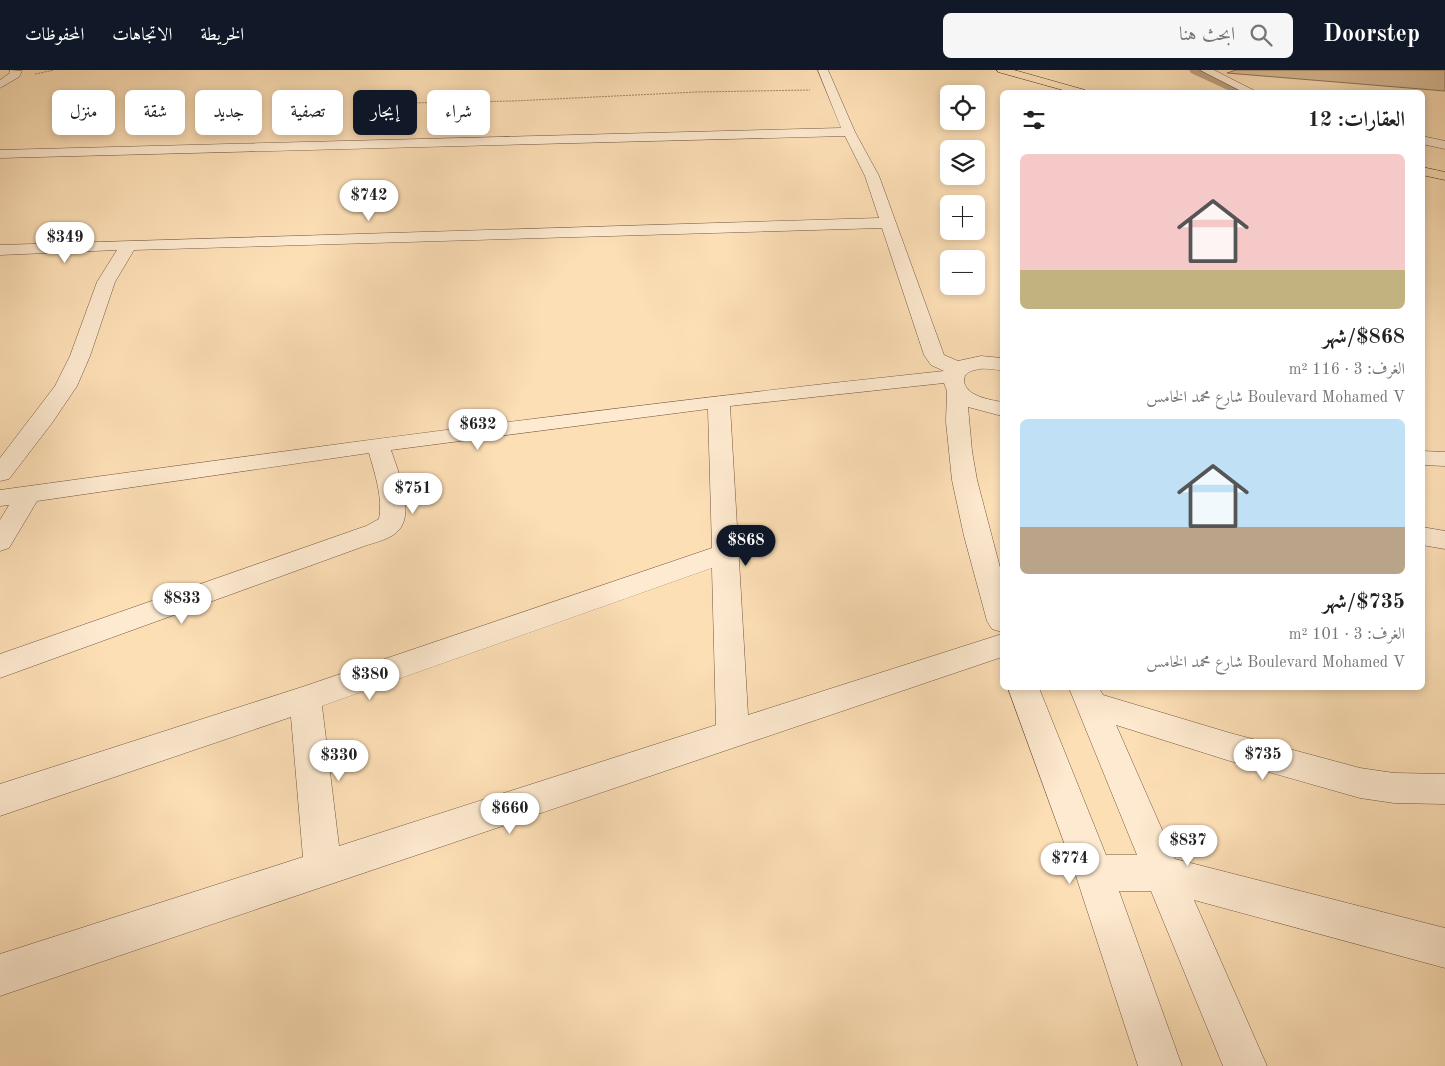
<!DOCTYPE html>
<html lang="ar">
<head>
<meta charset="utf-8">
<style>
  body { margin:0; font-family:"Old Standard TT",Amiri,serif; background:#f6f6f6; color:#222; direction:rtl; height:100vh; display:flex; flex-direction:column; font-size:19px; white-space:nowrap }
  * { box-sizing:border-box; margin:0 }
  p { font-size:16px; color:#767676 }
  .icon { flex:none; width:28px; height:28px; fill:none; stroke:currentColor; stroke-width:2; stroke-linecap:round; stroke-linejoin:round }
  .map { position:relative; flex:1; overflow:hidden; direction:ltr }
  .sheet { position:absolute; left:1000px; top:20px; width:425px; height:600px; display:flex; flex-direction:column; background:#fff; border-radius:8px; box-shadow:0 2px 8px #0003; direction:rtl }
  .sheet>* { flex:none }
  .hud { position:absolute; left:15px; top:20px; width:475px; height:45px; direction:rtl; display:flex; gap:10px }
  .fabs { position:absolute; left:940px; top:15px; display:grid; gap:10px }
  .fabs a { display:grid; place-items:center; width:45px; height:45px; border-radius:8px; background:#fff; box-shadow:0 2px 8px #0003; font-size:25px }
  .price { position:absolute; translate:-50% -42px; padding:0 11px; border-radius:18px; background:#fff; color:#222; font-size:16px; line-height:32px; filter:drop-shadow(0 1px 2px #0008) }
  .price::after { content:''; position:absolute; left:50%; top:30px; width:15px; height:11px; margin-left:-8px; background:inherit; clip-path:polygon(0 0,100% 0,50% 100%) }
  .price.on { background:#111827; color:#fff }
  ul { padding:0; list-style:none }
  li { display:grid; align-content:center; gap:10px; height:265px; padding:0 20px }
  li span { display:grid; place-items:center; height:155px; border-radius:8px; color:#555 }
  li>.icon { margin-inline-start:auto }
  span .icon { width:90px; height:90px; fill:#fffc; stroke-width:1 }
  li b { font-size:21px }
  h2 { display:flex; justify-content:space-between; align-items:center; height:60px; padding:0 20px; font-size:21px }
  .chip { padding:0 18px; border-radius:8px; background:#fff; box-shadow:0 2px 8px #0003; font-size:18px; line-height:45px }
  .chip.on { background:#111827; color:#fff }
  header { display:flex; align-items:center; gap:30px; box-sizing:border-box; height:70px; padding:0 25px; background:#111827; color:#fff }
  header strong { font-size:24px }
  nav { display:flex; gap:28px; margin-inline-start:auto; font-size:18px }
  .search { width:350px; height:45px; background:#f6f6f6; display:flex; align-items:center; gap:12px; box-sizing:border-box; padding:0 18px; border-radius:8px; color:#767676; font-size:19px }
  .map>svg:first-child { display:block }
</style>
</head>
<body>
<header>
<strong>Doorstep</strong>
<div class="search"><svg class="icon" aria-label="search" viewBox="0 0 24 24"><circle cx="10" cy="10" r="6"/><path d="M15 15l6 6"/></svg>ابحث هنا</div>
<nav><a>الخريطة</a><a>الاتجاهات</a><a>المحفوظات</a></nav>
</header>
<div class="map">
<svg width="1445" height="996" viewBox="0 0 1445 996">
  <rect width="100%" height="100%" fill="#fddfb6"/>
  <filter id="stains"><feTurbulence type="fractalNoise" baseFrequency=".004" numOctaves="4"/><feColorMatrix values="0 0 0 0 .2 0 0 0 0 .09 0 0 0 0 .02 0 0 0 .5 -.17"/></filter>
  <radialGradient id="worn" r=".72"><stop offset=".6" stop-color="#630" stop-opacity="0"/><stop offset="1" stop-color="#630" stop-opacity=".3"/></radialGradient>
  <polygon fill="#ddc09b" stroke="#90745a" points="1236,0 1445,0 1445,21 1227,3"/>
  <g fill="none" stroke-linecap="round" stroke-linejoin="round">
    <polygon fill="#bea181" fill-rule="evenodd" points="1189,0 1205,0 1247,19 1249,22 1232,22 1191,3"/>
    <g stroke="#725640" stroke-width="1">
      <g id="minor">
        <polygon points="10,0 22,1 19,7 0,18 0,10 10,3"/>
        <path d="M 818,0 L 828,0 L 855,62 L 879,106 L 944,285 L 958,291 L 981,286 L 1002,288 L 1002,300 C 993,300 984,297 975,300 C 970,301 964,304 964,310 C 964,326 991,330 1002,332 L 1002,346 L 968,337 L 972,381 L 977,410 L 1002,505 L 1002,562 L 992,559 L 987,551 L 964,466 L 952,410 L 946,352 L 947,321 L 944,313 L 730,336 L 748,645 L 1002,564 L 1002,587 L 0,926 L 0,884 L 303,787 L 291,647 L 0,746 L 0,714 L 302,617 L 712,478 L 708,339 L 391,380 C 398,401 417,446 396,463 C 386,471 371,473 359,478 L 0,608 L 0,584 L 366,456 L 379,449 C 383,428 375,404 369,383 L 37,431 L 9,478 L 0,481 L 0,450 L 9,435 L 0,436 L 0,420 C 314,377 629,334 944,301 L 931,295 L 924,285 L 882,158 L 134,180 L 115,212 L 90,286 L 77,316 L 52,353 L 9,409 L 0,411 L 0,388 L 55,316 L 70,286 L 97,212 L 117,180 L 0,185 L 0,175 L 879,148 L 865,106 L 845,66 L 0,88 L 0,80 L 841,58 ZM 712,498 L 716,655 L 339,776 L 322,636 Z"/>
        <polygon points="1200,0 1214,0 1257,22 1243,22"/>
        <polygon points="1422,66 1445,71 1445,79 1422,74"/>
        <polygon points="1422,381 1445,382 1445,396 1422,395"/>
        <polygon points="1422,457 1445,461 1445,479 1422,475"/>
        <polygon points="1008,618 1039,618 1106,785 1137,785 1069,618 1099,618 1103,625 1230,663 1360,698 1394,703 1445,704 1445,734 1394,733 1360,728 1230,691 1116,655 1175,789 1445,858 1445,898 1194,830 1267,996 1223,996 1151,821 1119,821 1182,996 1138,996 1075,803"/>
      </g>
    </g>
    <g stroke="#432819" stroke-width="1">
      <g id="highway">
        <polygon points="997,0 1014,0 1085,20 1087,22 1070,22 998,2"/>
        <polygon points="1422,97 1445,102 1445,110 1422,105"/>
      </g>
    </g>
    <g stroke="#432819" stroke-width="1" stroke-dasharray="0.5 1" stroke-linecap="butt">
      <polyline points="35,4 54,0"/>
      <polyline points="360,55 386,39 408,33 513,31 697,22 810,20"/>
    </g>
    <use href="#minor" fill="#feead0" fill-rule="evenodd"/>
    <use href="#highway" fill="#fddfb6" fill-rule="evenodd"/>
  </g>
  <rect width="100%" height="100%" filter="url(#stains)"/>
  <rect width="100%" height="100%" fill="url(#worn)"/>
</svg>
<div class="fabs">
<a><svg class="icon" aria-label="locate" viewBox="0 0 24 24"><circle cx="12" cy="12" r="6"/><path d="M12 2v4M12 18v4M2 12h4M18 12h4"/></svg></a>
<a><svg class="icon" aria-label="layers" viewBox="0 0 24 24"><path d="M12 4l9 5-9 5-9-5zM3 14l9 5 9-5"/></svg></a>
<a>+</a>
<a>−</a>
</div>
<b class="price" style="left:369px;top:152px">$742</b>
<b class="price" style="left:65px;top:194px">$349</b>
<b class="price" style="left:478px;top:381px">$632</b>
<b class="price" style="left:413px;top:445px">$751</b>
<b class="price on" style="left:746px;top:497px">$868</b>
<b class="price" style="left:182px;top:555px">$833</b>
<b class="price" style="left:370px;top:631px">$380</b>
<b class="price" style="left:1263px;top:711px">$735</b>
<b class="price" style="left:339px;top:712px">$330</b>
<b class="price" style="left:510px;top:765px">$660</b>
<b class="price" style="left:1188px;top:797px">$837</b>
<b class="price" style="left:1070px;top:815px">$774</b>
<div class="hud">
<a class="chip">شراء</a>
<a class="chip on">إيجار</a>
<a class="chip">تصفية</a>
<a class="chip">جديد</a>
<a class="chip">شقة</a>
<a class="chip">منزل</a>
</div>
<section class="sheet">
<h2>العقارات: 12<svg class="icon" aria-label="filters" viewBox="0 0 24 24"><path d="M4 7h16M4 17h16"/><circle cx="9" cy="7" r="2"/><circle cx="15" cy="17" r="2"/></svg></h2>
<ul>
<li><span style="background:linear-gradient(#f6c9c9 75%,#c2b280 0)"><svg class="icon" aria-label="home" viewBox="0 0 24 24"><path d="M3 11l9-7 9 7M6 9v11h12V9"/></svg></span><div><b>$868/شهر</b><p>الغرف: 3 · 116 m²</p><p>Boulevard Mohamed V شارع محمد الخامس</p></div></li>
<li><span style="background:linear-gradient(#bfe0f5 70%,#b9a48a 0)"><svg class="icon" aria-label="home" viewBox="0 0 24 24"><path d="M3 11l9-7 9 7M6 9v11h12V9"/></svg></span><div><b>$735/شهر</b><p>الغرف: 3 · 101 m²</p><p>Boulevard Mohamed V شارع محمد الخامس</p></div></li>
</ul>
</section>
</div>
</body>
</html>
